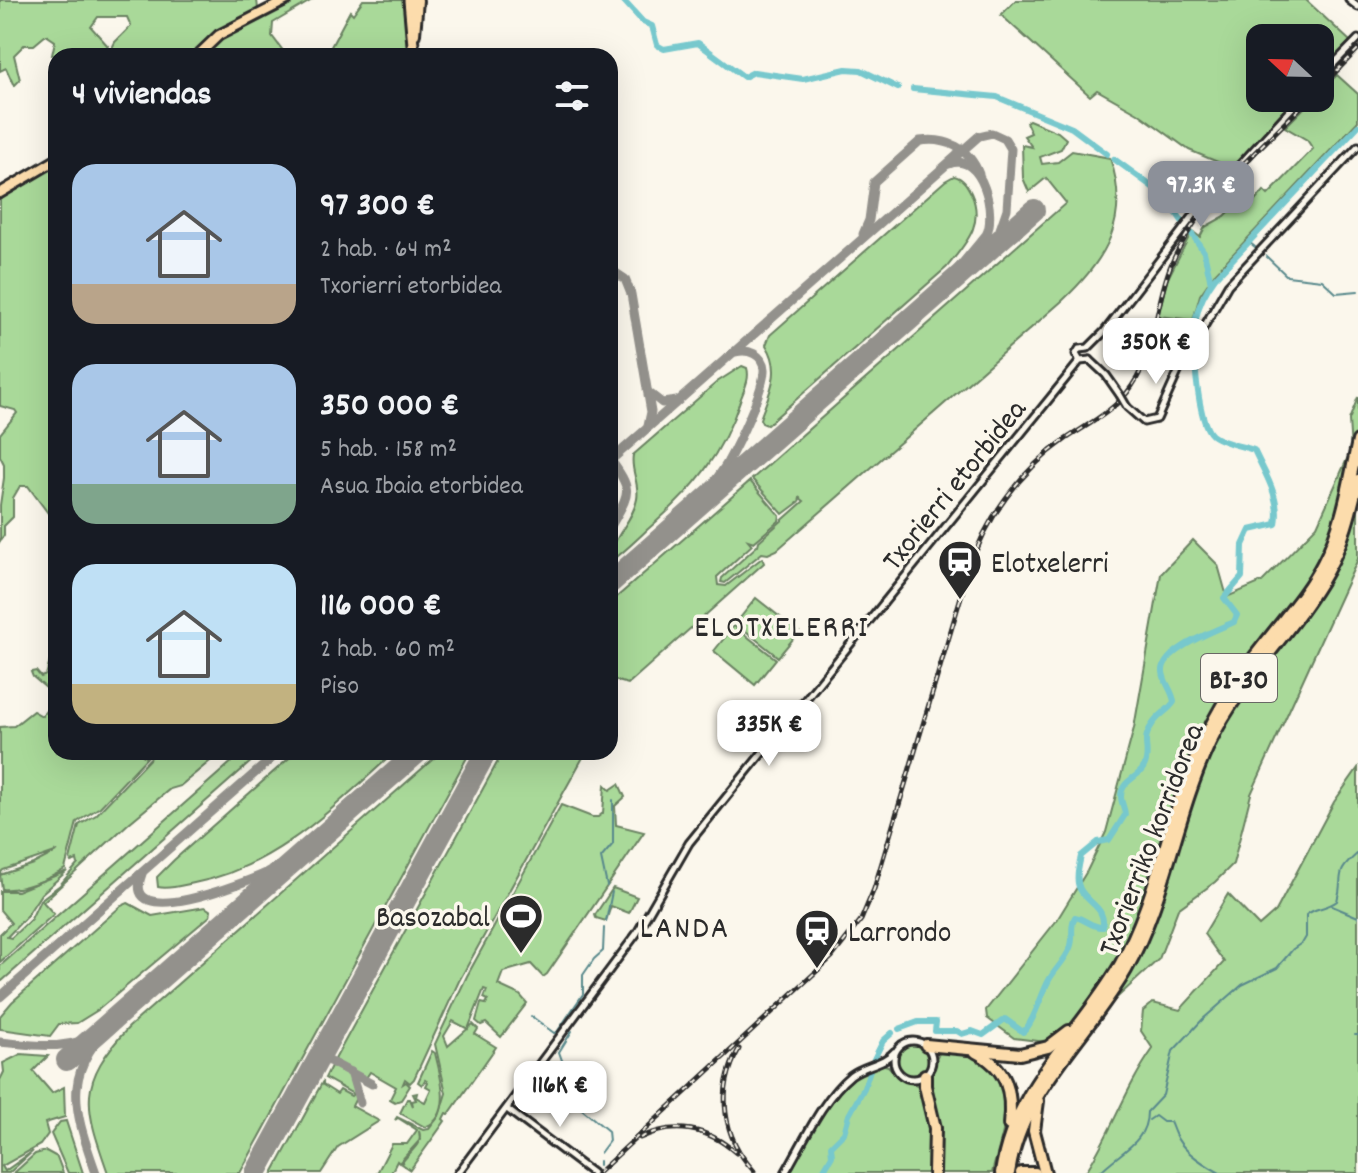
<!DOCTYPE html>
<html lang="es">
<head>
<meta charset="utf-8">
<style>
  body { margin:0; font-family:Dekko,sans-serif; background:#242831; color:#f1f3f6; height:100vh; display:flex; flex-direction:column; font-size:30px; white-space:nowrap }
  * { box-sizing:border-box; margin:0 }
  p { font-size:26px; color:#9ea1a6 }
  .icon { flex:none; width:44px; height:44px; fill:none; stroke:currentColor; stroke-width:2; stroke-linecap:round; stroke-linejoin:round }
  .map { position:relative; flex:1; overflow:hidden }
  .panel { position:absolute; left:48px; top:48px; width:570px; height:712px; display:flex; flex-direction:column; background:#171b24; border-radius:24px; box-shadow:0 8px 32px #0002 }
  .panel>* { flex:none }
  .needle { width:52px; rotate:292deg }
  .tools { position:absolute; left:1246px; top:24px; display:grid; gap:16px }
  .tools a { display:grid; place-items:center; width:88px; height:88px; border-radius:16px; background:#171b24; box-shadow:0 8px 32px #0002; font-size:40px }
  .price { position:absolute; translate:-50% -68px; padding:0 18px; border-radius:16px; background:#fff; color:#222; font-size:26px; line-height:52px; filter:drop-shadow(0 2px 4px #0008) }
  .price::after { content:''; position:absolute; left:50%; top:48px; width:24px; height:18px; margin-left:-12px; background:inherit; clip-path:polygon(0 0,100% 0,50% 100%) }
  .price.selected { background:#8c9099; color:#fff }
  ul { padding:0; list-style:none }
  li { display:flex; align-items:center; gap:24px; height:200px; padding:0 24px }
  li span { display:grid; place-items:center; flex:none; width:224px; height:160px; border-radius:24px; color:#555 }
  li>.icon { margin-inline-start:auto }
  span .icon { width:96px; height:96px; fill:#fffc; stroke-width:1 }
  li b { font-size:34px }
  h2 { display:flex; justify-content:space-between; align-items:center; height:96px; padding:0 24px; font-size:34px }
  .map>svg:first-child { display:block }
</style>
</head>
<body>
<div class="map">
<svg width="1358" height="1173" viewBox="0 0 1358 1173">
  <rect width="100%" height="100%" fill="#fbf7ec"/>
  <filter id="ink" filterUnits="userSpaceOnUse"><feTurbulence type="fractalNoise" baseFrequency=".0125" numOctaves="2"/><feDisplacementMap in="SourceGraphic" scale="16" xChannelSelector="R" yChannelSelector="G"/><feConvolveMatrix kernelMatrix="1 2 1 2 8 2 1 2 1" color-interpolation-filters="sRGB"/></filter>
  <g filter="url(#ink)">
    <g fill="#a9d999" stroke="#6a8262" stroke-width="2">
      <polygon points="0,0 257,0 258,9 236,22 233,21 210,37 194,56 108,56 115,42 131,26 127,17 98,17 91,27 108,46 99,55 52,55 55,41 46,35 34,45 24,45 14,55 20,80 14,86 6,68 0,71"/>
      <polygon points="295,0 312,0 273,23 272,36 287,56 200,56 217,40"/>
      <polygon points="363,0 407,0 410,56 326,56 350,11 353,14"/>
      <polygon points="1016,0 1306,0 1350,41 1320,74 1320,38 1260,38 1260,98 1297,98 1232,168 1189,150 1138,113 1097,90 1090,96 1001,15"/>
      <polygon points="1337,75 1358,94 1358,121 1216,272 1200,295 1193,320 1158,316 1167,280 1192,231 1200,237 1205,227 1225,216 1245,196 1253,203 1264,191 1268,195 1313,149 1307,140 1285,127 1314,98 1320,98 1320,92"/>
      <path d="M 1029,120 L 1058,132 L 1066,139 L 1061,149 L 1040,157 L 1042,164 L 1058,162 L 1072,151 L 1110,158 C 1131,219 1106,260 1062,301 L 777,550 L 768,554 L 762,553 L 725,583 L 721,582 L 722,578 L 758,545 L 759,541 L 804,501 L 800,498 L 799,502 L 783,514 L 752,479 L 1066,203 L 1046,178 L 1029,192 L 1023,178 L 1022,145 L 1032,147 L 1024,136 L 1031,133 L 1026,122 Z"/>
      <polygon points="56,162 56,524 28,486 20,486 13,498 13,517 4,526 4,535 0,541 0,505 4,478 4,464 0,456 0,434 17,413 15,410 0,406 0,195"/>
      <path d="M 954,176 C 963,178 967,185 971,193 C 985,224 966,243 947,267 L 767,425 L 762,423 L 760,419 C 769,393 783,371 766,345 L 770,335 L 945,181 Z"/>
      <path d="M 742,366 L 747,368 C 750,378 745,388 741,398 C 722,456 693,490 648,529 C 636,540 623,553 610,562 C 610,538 633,522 637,499 C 640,483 630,471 633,455 L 717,382 Z"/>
      <polygon points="1358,397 1358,559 1251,794 1233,864 1215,882 1178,909 1159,959 1084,1028 1046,1042 1014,1038 987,1018 986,1010 1057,920 1087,871 1106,832 1134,728 1161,574 1193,540 1218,565 1227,597 1262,582 1317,526 1351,450 1349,420"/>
      <polygon points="750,481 780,516 779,521 754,542 748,540 752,545 717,577 718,585 726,586 762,558 764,563 628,684 610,679 610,603"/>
      <polygon points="756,598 799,632 778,657 736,623"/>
      <polygon points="734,626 776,659 755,685 714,651"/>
      <path d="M 50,661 L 56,662 L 56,752 L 139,752 L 145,757 L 152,752 L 100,807 L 77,822 L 65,869 C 49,879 21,891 2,889 L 0,875 L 33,864 L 58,851 L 3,870 L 0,874 L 0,727 L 14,726 L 33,711 L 42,716 L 55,698 L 53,694 L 33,677 L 31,672 L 36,671 L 41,677 L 46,675 Z"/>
      <polygon points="156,752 221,752 180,786 170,789 129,823 43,902 54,914 0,962 0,934 11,923 0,910 0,891 17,891 67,871 41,894 26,917 7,937 11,938 31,919 40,900 60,885 78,864 77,860 71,862 70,860 79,825 96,815"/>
      <polygon points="243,752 262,752 2,981 0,980 0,966"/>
      <path d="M 296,752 L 395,752 C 334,806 277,867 194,883 C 183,885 169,890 158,887 L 157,877 L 174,860 Z"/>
      <path d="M 441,752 L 470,752 L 240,1173 L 108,1173 C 84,1105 77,1083 129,1027 Z"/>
      <polygon points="503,752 586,752 459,981 414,1079 410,1083 405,1079 403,1084 406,1082 410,1086 401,1100 395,1102 390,1099 396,1087 370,1072 366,1078 334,1061"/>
      <path d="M 1358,768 L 1358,1173 L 1085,1173 C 1111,1134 1125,1088 1153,1049 L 1141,1031 L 1143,1011 L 1153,1003 L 1180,1010 L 1224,962 L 1204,934 L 1228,894 L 1259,926 L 1276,911 L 1334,802 Z"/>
      <path d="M 619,784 L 625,797 L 615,806 L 616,825 L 644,832 L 547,974 L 543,977 L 531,964 L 503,972 L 498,985 L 520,995 L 527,1003 L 501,1037 L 486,1023 L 481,1025 L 476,1021 L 481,1003 L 486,1004 L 488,1000 L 484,998 L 487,990 L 484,989 L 468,1029 L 453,1021 L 444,1036 L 448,1046 L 473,1024 L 478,1029 L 475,1034 L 496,1047 L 449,1114 L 446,1113 L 443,1119 L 445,1121 L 410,1170 L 401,1164 C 408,1152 424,1145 419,1131 L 420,1140 L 399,1163 L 397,1161 L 391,1173 L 377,1173 L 392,1144 L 407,1144 L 417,1130 L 398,1118 L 395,1120 L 397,1117 L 423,1130 L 429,1129 L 439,1116 L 446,1093 L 435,1044 L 467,976 L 561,805 L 592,817 L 598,817 L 603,813 L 605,785 L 610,790 Z"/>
      <polygon points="613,888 637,897 629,913 611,906 606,921 596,918 595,915"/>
      <polygon points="128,903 152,916 205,907 211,911 210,916 98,1010 77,1023 59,1024 50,1036 0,1029 0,1016 12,1002 121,906"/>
      <circle cx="913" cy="1060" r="17"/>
      <path d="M 962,1050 C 969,1053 979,1056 985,1061 C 1022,1088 1001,1137 992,1173 L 936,1173 C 934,1146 922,1075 938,1055 C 943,1048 955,1050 962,1050 Z"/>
      <path d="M 432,1051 L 435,1053 C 440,1074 454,1117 425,1127 L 400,1113 L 407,1099 L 410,1099 L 413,1106 L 412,1101 L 416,1100 L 413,1094 L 417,1093 L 416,1097 L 425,1102 L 431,1089 L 426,1086 L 428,1082 L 425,1080 L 422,1085 L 418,1082 Z"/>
      <polygon points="21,1054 48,1056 33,1071 52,1093 64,1087 65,1117 45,1123 48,1134 40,1145 2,1166 5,1171 33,1151 9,1173 0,1173 0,1080 4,1072 3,1063"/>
      <polygon points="332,1064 350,1074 357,1096 352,1106 379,1121 338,1147 321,1173 273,1173 323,1081 323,1085 337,1094 340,1090 351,1096 353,1094 325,1078"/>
      <path d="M 881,1064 L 888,1066 L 901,1079 L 922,1087 L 931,1115 L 930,1173 L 787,1173 C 811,1135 832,1076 881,1064 Z"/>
      <polygon points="66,1121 83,1173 68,1173 51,1134 60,1122"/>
      <polygon points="46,1151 57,1157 63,1173 14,1173 35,1154"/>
    </g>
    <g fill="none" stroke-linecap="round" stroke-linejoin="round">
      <g stroke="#59898c" stroke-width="2">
        <polyline points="1249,242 1255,247"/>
        <polyline points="1266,256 1287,276 1322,280 1336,293 1358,291"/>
        <polyline points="607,886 601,858 613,844 613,800"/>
        <polyline points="1332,906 1358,917"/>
        <polyline points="606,921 612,892"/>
        <polyline points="531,1016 554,1033 557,1032 583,994 583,975 594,959 603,951 604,928"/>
        <polyline points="572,1031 559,1052 568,1077 564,1094 608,1131 609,1141 600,1153"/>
        <polyline points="1355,1035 1358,1035"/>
        <path d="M 1149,1120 L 1155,1116 L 1163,1122 L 1170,1122 C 1172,1126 1173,1130 1175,1134 C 1182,1151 1205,1165 1220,1173"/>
        <polyline points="599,1161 599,1165"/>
        <path d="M 1099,1173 C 1118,1152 1147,1144 1147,1112 L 1163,1095 L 1173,1051 L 1203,1019 L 1242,985 L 1277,968 L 1293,949 L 1303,942 L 1306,937 L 1306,915 C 1315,907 1327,909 1337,901 C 1345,874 1332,876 1358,853"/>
      </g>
      <g stroke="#77c8cd" stroke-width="6">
        <polyline points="623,0 643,22 652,26 657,45 664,49 698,43 744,77 754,72 803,79 846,69 861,70 898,88"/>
        <polyline points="913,89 997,97 1072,128 1107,154"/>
        <polyline points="1114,159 1165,196 1182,221"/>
        <polyline points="1192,234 1204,252 1211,283"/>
        <path d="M 899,1029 L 918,1022 L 936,1022 L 935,1031 L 957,1031 L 962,1034 L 972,1031 L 983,1035 L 1005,1019 L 1023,1032 C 1034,1023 1041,994 1049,980 C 1055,969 1065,961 1070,948 C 1075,937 1069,927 1075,917 C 1086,919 1092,928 1103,927 C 1105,906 1088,904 1080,889 C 1075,880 1079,866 1081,856 L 1098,842 L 1109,840 L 1125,815 C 1125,808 1121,803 1121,797 C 1121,778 1143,778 1146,761 C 1149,746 1141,741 1152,725 C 1158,715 1168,711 1174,702 C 1173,691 1164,683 1163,672 C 1161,650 1217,630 1234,622 L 1237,615 L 1224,598 L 1242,577 L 1243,545 L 1250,530 L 1276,524 C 1281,497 1265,474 1254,450 C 1242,446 1222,443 1212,435 C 1197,423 1191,338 1196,318 C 1199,304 1206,290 1215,278 L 1358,126"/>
        <polyline points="874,1059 883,1041 892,1033"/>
        <polyline points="822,1173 832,1156 831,1146 844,1133 849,1115 864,1088 870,1070"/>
      </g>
      <g stroke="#93918c" stroke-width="9">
        <path d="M 863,234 L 869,220 L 874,182 L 920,141 C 947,137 969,148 979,174"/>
        <polyline points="610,269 625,279 631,294 651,412 648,426"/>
        <path d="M 930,302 L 986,235 C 997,216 983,151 949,164"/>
        <polyline points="648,392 662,403 677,401"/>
        <path d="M 610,459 C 635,493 629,493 610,528"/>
        <polyline points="610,461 979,136 992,133 1005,139 1011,149 1007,209 998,235 979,259"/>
        <path d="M 685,518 C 700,500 715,483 727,463 C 737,445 765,388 764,369 C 763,354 748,349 736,352"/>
        <path d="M 142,874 C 119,934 249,881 268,872 C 289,861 307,848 325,834"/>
        <polyline points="0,997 279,752"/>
        <path d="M 0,1042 C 32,1045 71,1052 99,1032"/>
        <polyline points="320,1056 372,1084"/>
        <polyline points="351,1072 360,1103"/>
        <path d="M 96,1173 C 70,1100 63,1071 121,1013"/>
      </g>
      <g stroke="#93918c" stroke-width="22">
        <polyline points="610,583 1034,210"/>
        <polyline points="67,1060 418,752"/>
        <polyline points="256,1173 486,752"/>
      </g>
      <g stroke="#2b2b2b" stroke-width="11">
        <g id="tertiary">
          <polyline points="1349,0 1358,7"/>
          <polyline points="1320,78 1358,39"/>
          <polyline points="1090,360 1106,375 1120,395"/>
          <polyline points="1080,361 1076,354 1079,349 1088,348 1104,332 1194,215 1301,98"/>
          <polyline points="1127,407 1144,422 1157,419 1179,370 1228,285 1358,146"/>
          <circle cx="913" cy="1060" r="19"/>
          <polyline points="507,1109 592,1173"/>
          <polyline points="458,1173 637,933 689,843 1080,361 1090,360"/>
          <path d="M 785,1173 C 804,1141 822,1099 851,1075 C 864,1065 884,1064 894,1052"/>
        </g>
      </g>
      <g stroke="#2b2b2b" stroke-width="14">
        <g id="primary">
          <polyline points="197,56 219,35 287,0"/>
          <polyline points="0,193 56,160"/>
        </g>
      </g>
      <g stroke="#2b2b2b" stroke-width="15">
        <polyline id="trunk" points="409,0 414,56"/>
      </g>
      <g stroke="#2b2b2b" stroke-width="16">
        <g id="motorway">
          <polyline points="414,34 417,0"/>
          <polyline points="926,1045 1020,1054 1048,1047 1069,1031"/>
          <path d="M 976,1052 C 1007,1068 1013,1092 1009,1125"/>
          <polyline points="925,1075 925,1086 935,1128 934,1173"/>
          <polyline points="1038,1101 1034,1131 1045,1173"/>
          <path d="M 1001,1173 C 1014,1086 1078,1037 1120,965 C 1159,896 1168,815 1202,744 C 1219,707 1241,673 1266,642 C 1286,616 1308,592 1323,563 C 1343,525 1349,483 1358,441"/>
          <path d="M 1009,1173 C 1021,1091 1086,1039 1126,970 C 1166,899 1175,816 1210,742 C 1242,677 1293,632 1327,571 C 1343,543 1351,511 1358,480"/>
          <polyline points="1021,1173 1035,1173"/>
        </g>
      </g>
      <use href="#tertiary" stroke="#fbf7ec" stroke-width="5"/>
      <use href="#primary" stroke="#fcdcac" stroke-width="8"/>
      <use href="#trunk" stroke="#fcdcac" stroke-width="9"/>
      <use href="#motorway" stroke="#fcdcac" stroke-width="10"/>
      <g stroke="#2b2b2b" stroke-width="5">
        <g id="rail">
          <polyline points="1320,88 1358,49"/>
          <path d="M 739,1049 C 716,1090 722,1137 754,1171"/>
          <path d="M 640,1138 C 674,1121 709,1128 736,1153"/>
          <path d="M 598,1173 L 832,957 L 861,920 L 874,889 L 968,573 C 985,519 1019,472 1066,439 C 1090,423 1116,410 1132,386 C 1156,351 1155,304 1171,265 C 1200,198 1260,149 1310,98"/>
        </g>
      </g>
      <use href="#rail" stroke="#fbf7ec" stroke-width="2" stroke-dasharray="6" stroke-linecap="butt"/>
      <g stroke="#2b2b2b" stroke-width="11" stroke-linecap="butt">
        <polyline id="tertiary-bridge" points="1120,395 1127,407"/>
      </g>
      <use href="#tertiary-bridge" stroke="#fbf7ec" stroke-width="5"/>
    </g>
  </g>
  <defs>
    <g id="station-pin" transform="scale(2.3)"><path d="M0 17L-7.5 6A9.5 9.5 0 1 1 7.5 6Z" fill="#2b2b2b" stroke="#fbf7ec"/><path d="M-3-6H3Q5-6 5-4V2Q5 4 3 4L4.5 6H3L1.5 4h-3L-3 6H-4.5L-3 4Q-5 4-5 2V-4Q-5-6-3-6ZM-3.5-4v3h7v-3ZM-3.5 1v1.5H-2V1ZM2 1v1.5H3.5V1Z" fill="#fff"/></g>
    <g id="stadium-pin" transform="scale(2.3)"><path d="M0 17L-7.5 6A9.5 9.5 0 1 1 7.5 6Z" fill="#2b2b2b" stroke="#fbf7ec"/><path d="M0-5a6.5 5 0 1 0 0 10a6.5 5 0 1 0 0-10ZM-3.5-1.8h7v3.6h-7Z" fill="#fff"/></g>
  </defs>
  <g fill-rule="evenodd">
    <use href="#station-pin" x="960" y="562"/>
    <use href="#stadium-pin" x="521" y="916"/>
    <use href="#station-pin" x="817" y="931"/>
  </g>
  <g text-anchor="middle" stroke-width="7" stroke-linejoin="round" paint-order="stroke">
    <rect fill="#fbf7ec" stroke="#696865" stroke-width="2" x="1201" y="654" width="76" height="48" rx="6"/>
    <g font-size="28" font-weight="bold" fill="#2b2b2b">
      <text x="1239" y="688">BI-30</text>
    </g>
    <g font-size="30" fill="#2b2b2b" stroke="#fbf7ec">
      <text transform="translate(953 484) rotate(-51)" y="10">Txorierri etorbidea</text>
      <text transform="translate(1150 839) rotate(-69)" y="10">Txorierriko korridorea</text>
    </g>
    <g font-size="30" fill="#2b2b2b" stroke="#fbf7ec" text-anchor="start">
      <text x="991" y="572">Elotxelerri</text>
      <text x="490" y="926" text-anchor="end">Basozabal</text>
      <text x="848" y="941">Larrondo</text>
    </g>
    <g font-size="32" letter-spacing="2" fill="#2b2b2b" stroke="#fbf7ec">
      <text x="782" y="636">ELOTXELERRI</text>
      <text x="685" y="937">LANDA</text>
    </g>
  </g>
</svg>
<div class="tools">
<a><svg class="needle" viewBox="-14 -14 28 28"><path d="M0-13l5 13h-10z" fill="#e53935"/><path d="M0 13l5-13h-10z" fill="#9ea1a6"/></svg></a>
</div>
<b class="price selected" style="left:1201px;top:229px">97.3K €</b>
<b class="price" style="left:1156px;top:386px">350K €</b>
<b class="price" style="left:769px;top:768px">335K €</b>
<b class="price" style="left:560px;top:1129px">116K €</b>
<section class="panel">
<h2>4 viviendas<svg class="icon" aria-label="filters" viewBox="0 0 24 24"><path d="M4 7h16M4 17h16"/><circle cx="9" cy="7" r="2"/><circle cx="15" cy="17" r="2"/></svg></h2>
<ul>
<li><span style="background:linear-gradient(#a9c7e8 75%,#b9a48a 0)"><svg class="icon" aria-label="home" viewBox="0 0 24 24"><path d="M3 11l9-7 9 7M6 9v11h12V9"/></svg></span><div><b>97 300 €</b><p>2 hab. · 64 m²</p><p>Txorierri etorbidea</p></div></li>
<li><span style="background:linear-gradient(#a9c7e8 75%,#7fa58c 0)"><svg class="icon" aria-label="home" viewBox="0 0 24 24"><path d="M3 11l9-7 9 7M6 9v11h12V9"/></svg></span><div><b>350 000 €</b><p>5 hab. · 158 m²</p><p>Asua Ibaia etorbidea</p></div></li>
<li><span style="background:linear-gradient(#bfe0f5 75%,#c2b280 0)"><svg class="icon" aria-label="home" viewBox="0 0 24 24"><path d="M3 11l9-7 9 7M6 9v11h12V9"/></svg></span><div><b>116 000 €</b><p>2 hab. · 60 m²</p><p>Piso</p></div></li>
</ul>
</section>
</div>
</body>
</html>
